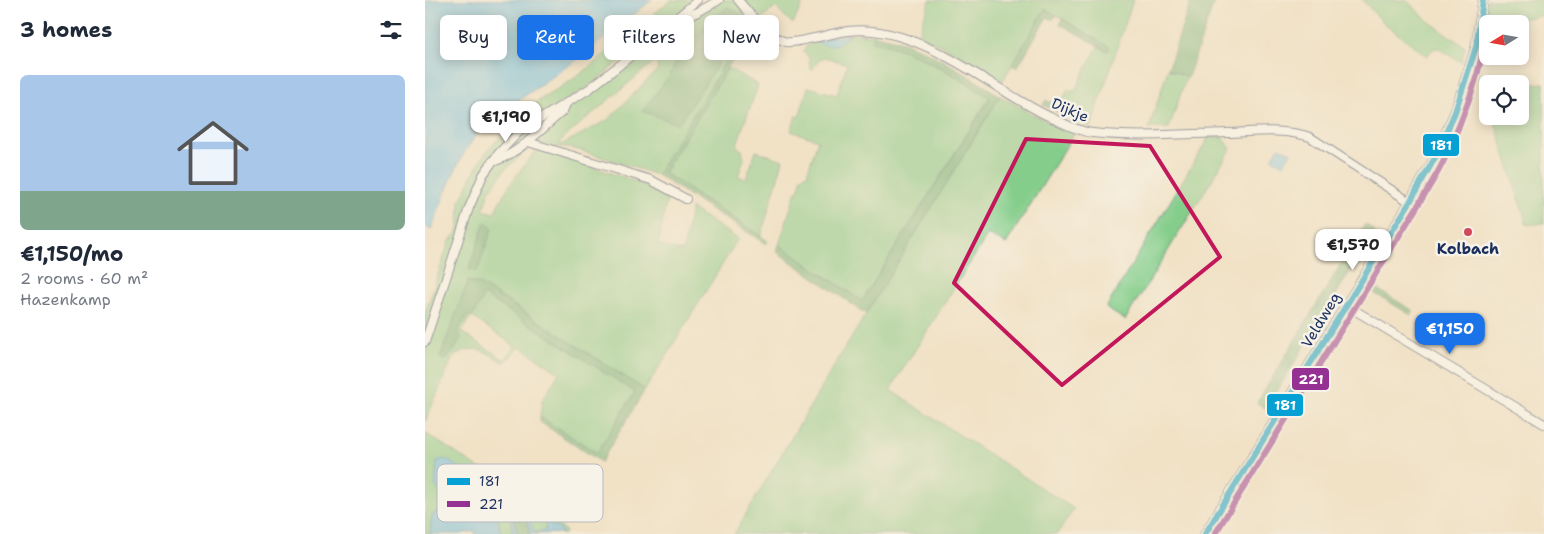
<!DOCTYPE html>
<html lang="en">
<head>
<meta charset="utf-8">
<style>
  body { margin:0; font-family:"Shantell Sans",sans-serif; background:#f2f2f3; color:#1f2937; height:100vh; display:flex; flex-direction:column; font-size:19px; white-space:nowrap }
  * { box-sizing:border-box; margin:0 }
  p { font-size:16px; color:#747a83 }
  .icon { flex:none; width:28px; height:28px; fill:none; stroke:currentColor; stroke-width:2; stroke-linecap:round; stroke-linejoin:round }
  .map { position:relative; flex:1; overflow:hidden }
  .side { display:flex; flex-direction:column; background:#fff; width:425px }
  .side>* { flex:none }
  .banner { position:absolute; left:15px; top:15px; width:475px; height:45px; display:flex; gap:10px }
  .needle { width:32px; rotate:259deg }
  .controls { position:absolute; left:1054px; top:15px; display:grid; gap:10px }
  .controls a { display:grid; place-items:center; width:50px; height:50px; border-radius:8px; background:#fff; box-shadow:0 2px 12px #0003; font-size:25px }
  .price { position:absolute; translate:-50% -42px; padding:0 11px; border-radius:10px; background:#fff; color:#222; font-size:16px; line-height:32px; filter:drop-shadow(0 1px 2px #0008) }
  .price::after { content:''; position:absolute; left:50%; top:30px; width:15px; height:11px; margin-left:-8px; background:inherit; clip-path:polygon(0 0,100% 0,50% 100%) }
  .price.on { background:#1a73e8; color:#fff }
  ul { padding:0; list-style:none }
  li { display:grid; align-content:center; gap:10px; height:265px; padding:0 20px }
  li+li { border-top:1px solid #e0e1e3 }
  li span { display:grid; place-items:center; height:155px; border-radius:8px; color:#555 }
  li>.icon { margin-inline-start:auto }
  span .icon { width:90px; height:90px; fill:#fffc; stroke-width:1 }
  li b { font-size:21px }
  h2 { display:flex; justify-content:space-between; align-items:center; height:60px; padding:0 20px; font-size:21px }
  .chip { padding:0 18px; border-radius:8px; background:#fff; box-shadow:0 2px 12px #0003; font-size:18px; line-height:45px }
  .chip.on { background:#1a73e8; color:#fff }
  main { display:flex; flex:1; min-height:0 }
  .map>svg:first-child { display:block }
</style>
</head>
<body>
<main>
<section class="side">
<h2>3 homes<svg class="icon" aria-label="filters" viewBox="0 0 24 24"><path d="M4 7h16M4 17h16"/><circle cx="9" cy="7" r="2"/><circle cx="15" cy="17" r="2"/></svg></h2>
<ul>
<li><span style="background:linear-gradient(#a9c7e8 75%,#7fa58c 0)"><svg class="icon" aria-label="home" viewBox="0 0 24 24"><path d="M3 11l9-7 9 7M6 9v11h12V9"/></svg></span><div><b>€1,150/mo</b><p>2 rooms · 60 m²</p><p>Hazenkamp</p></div></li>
</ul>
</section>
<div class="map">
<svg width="1119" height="534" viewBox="0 0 1119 534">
  <rect width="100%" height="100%" fill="#f7f3e8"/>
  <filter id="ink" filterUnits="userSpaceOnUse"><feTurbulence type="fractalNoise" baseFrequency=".02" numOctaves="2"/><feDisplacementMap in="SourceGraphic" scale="10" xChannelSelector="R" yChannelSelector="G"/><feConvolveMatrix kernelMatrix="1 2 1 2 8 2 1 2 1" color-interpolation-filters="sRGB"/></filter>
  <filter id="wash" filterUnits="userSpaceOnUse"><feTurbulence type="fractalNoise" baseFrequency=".0096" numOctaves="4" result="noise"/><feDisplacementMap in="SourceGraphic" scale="20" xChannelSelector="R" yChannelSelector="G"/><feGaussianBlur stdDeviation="1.12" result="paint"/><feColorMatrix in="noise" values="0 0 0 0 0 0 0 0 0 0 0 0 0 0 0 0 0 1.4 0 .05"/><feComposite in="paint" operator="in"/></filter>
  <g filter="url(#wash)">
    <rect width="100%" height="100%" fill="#f1e2c6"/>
    <g fill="#84cd8a" stroke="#507e74" fill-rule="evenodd">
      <polygon points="246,0 270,0 163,87 107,121 63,164 0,332 0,313 16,266 24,242 34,229 35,201 52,166 62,151 82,129 77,123 136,87 157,73"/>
      <path d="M 297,0 L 310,0 L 331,23 L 320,39 L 311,45 L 232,175 L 190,161 L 143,147 L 129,147 L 107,141 L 145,104 L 165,91 L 250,25 L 263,20 ZM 302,8 L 308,31 L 304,37 L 218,111 L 244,77 L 260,44 L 285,24 ZM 231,60 L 233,69 L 184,119 L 136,145 L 135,141 Z"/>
      <polygon points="316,0 379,0 368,24 350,7 335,21"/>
      <polygon points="505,0 708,0 668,121 654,116 634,106 643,89 649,92 673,46 681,51 684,47 631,15 620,9 577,82 523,49 493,35"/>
      <polygon points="937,0 981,0 1002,20 1040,47 1036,62 1012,48 1008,49 1002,56 959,23"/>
      <polygon points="1062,0 1119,0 1119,15 1097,19 1095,24 1067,16 1065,24 1062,24 1062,38 1057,60 1052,58"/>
      <path d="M 425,34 L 449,35 L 448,41 C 491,51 527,75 565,97 L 437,301 L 354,245 L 371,191 L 373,191 L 377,177 L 382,174 L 393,140 L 366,131 L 371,116 L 374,117 L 383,87 L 412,95 L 422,64 L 400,57 L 393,61 L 388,69 L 385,69 L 384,58 L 378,52 C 380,46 385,44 391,42 C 408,48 411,45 425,34 Z"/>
      <polygon points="1051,66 1059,78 1088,73 1089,84 1062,84 1062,99 1055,83 1051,78 1048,78"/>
      <polygon points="303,68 333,85 312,144 313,148 317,150 319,159 313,176 321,179 331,151 358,160 336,236 239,173"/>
      <polygon points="743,69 762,76 744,128 724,128"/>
      <polygon points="1119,83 1119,223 1102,225 1068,116 1095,116 1095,86"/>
      <polygon points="575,96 609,115 649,134 581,244 563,234 465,390 649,509 632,534 309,534 414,358"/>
      <polygon points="138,108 98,142 74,159 96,134"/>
      <polygon points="784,137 797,137 806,149 700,320 681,308"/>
      <path d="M 97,147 L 105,147 L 104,149 L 80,169 L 64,192 L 58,210 L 69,213 C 80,189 95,170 112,149 L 201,178 L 243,194 L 233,245 L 258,252 L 266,208 L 313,239 L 220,390 L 82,301 L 56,285 L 43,281 L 22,357 L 29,351 L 32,332 L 43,315 L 46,316 L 36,332 L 80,360 L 90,346 L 47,317 L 59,294 L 210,392 L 172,453 L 115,417 L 117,401 L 134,373 L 96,347 L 93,349 L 80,362 C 73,361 68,356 62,353 C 51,346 36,349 27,359 L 0,422 L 0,349 L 48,203 L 59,181 L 70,165 ZM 60,222 L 65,226 L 67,229 L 51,272 L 54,239 Z"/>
      <polygon points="0,433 74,481 141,531 140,534 135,534 137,533 136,531 120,522 121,530 109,533 82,500 88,534 76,534 65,486 18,494 19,506 7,516 5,534 0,534"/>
    </g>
    <g fill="#6bb076" stroke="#43706a">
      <polygon points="766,0 790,0 763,77 743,69"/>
      <polygon points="302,7 316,14 290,69 253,124 217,111 244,77 260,44 285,24"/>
      <polygon points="620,9 631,15 628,20 622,17 592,68 587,65"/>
      <polygon points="638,19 684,47 683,51 635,24"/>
      <path d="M 449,35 C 495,42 536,71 575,96 L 441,314 L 352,252 L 354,245 L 437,301 L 565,98 C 529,73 490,51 447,41 Z"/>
      <polygon points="320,39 239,173 343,241 341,244 232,175 311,45"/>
      <polygon points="621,100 654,116 668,121 666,127 654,123 618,105"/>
      <polygon points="60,222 66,226 67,229 52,272 44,269"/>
      <polygon points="940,224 950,231 841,409 832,403"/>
      <polygon points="43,281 56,285 82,301 220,390 176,462 115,422 115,417 172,453 210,392 59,295 47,317 43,315 32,331 35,335 36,337 29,351 20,361 15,357"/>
      <polygon points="942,283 989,311 986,315 939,287"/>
      <polygon points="86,507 101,516 105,534 92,534"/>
    </g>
    <g fill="#6abfe7" stroke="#4277a2">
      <path d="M 2,0 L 227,0 L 153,59 L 65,120 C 34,149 21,192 6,230 L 0,226 L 0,3 Z"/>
      <path d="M 425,34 C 411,46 409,49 391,42 L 405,37 Z"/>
      <polygon points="854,147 866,153 858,165 847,159"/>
      <polygon points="20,459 65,486 76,534 51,534 48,531 36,534 5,534 7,516 19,506 18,495 10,486 12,461"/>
      <polygon points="82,500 104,514 109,533 121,530 120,521 137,531 137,533 103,534 105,533 101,516 86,508 92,534 88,534"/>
    </g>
  </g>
  <g filter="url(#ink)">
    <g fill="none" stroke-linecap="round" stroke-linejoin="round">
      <g stroke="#3b4a6e" stroke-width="10">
        <g id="minor">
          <path d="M 313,0 C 326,15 340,35 361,42 C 369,44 405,34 416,32 C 436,28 457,31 476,37 C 530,54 574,92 625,117 C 638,123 652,131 667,133 C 712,138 758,134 803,133 C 831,132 858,128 885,137 L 985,202"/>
          <polyline points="253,20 273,12 294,0"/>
          <polyline points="103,142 226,180 261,199"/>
          <path d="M 67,162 C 91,156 119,127 138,111 L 141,104"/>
          <polyline points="921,305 1119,424"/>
          <polyline points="0,342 44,208 58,175 73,154 94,132 164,89 196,64 273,0"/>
        </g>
      </g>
      <g stroke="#3b4a6e" stroke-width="11">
        <polyline id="tertiary" points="780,534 985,202 1012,154 1030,112 1051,47 1058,0"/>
      </g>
      <use href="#minor" stroke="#fff" stroke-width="8"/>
      <use href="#tertiary" stroke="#fff" stroke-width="9"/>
      <g stroke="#f7f3e8" stroke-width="10">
        <polyline id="bus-1" points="780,534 985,202 1012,154 1030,112 1051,47 1058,0"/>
      </g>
      <g stroke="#f7f3e8" stroke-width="10">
        <path id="bus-2" d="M 790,534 L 992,207 C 1002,190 1013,174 1021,156 C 1039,117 1056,72 1062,29"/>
      </g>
      <use href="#bus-1" stroke="#05a0d4" stroke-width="6"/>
      <use href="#bus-2" stroke="#953192" stroke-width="6"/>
    </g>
  </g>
  <path d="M0 0H1119V534H0ZM 601,139 L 725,146 L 795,257 L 637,385 L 529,283 Z" fill="#f1e2c6" fill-opacity=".55" fill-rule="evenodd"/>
  <path fill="none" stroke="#c2185b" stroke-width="4" stroke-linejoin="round" d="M 601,139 L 725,146 L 795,257 L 637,385 L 529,283 Z"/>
  <circle fill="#d1495b" stroke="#f7f3e8" stroke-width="2" cx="1043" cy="232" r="5"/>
  <g text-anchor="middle" stroke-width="5" stroke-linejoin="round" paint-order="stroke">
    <g font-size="15" fill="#1b2f5e" stroke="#f7f3e8">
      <text transform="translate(645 110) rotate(23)" y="5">Dijkje</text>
      <text transform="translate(896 320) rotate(-59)" y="5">Veldweg</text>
    </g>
    <g font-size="15" font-weight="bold" fill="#1b2f5e" stroke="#f7f3e8">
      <text x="1043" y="254">Kolbach</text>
    </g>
  </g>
  <rect x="12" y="464" width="166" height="58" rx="8" fill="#f7f3e8" stroke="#b5b8bf" stroke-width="1"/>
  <rect x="22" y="478" width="23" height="7" fill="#05a0d4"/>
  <rect x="22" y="501" width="23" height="6" fill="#953192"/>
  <g font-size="14" fill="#1b2f5e">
    <text x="54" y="486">181</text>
    <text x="54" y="509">221</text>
  </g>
  <g stroke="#f7f3e8" stroke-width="2">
    <rect x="997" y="133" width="38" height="24" rx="5" fill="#05a0d4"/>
    <rect x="866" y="367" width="39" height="24" rx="5" fill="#953192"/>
    <rect x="841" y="393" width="38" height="24" rx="5" fill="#05a0d4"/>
  </g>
  <g font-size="14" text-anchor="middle" font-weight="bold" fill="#fff">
    <text x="1016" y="150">181</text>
    <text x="886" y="384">221</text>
    <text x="860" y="410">181</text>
  </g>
</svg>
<div class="controls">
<a><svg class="needle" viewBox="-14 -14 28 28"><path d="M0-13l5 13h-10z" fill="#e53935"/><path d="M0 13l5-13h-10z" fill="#747a83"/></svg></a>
<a><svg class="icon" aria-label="locate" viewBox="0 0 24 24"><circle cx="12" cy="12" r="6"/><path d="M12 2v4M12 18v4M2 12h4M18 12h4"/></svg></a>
</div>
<b class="price" style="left:81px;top:143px">€1,190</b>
<b class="price" style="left:928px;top:271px">€1,570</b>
<b class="price on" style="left:1025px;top:355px">€1,150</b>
<div class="banner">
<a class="chip">Buy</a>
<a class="chip on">Rent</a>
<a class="chip">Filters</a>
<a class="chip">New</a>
</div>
</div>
</main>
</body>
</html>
